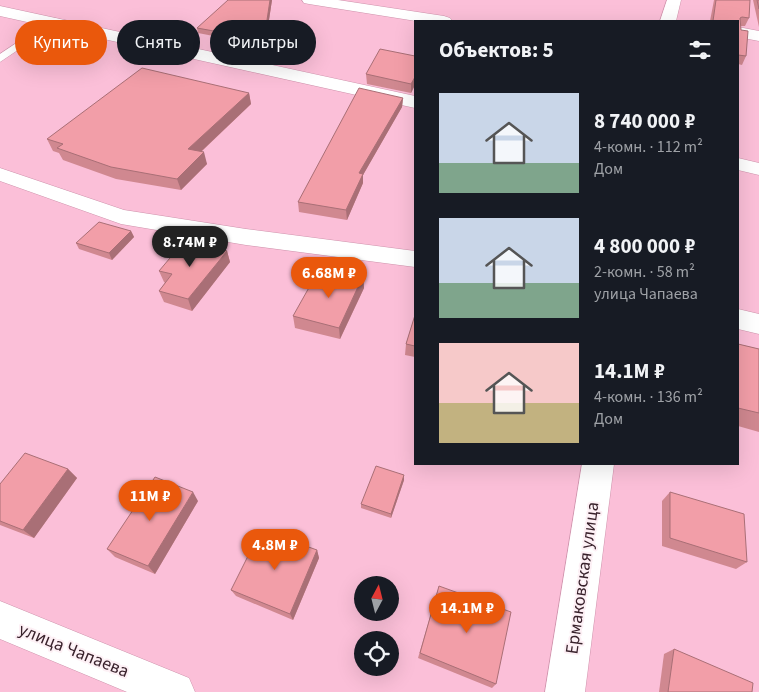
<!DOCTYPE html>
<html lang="ru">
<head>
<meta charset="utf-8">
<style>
  body { margin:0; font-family:"Source Sans 3",sans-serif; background:#20242c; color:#f1f3f6; height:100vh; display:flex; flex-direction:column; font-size:19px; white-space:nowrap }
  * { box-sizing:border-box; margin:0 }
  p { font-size:16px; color:#9ea1a6 }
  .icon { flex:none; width:28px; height:28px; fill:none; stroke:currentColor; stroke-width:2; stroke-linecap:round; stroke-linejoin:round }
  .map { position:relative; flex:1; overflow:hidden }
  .details { position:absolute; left:414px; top:20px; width:325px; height:445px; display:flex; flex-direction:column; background:#171b24; border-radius:0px; box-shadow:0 5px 20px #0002 }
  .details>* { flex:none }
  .top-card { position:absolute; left:15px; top:20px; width:324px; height:45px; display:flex; gap:10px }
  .needle { width:32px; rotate:7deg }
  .fabs { position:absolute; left:354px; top:576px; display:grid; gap:10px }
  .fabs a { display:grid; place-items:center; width:45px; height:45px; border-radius:50%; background:#171b24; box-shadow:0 5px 20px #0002; font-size:25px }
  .price { position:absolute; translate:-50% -42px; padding:0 11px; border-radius:18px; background:#ea580c; color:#fff; font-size:16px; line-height:32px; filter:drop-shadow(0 1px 2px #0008) }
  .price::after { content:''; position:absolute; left:50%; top:30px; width:15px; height:11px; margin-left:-8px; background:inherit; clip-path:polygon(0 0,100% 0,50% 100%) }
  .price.on { background:#222; color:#fff }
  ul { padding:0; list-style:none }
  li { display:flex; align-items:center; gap:15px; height:125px; padding:0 25px }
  li span { display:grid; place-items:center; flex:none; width:140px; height:100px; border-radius:0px; color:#555 }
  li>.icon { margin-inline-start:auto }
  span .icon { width:60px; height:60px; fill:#fffc; stroke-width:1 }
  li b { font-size:21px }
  h2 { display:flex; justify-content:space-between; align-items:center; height:60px; padding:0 25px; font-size:21px }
  .pill { padding:0 18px; border-radius:22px; background:#171b24; box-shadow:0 5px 20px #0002; font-size:18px; line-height:45px }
  .pill.on { background:#ea580c; color:#fff }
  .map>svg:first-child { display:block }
</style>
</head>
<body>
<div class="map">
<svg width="759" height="692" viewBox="0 0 759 692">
  <rect width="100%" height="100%" fill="#fbbfd8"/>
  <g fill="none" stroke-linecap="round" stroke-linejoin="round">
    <g stroke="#ce93ac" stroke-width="1">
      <polygon id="service" points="54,18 58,19 58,23 0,62 0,54"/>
    </g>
    <g stroke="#ce93ac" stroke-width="1">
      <g id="minor">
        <polygon points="302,0 338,0 444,16 450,18 452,21 416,21 309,4 304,3"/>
        <polygon points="667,0 681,0 676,21 660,21"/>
        <polygon points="738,27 759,31 759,41 738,37"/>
        <polygon points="0,168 124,210 246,229 415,251 415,267 246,245 121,224 0,181"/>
        <polygon points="738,309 759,314 759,334 738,329"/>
        <polygon points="582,464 614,464 585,692 545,692"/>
        <polygon points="0,601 189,678 195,692 127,692 0,639"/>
      </g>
    </g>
    <g stroke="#ce93ac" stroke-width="1">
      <g id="tertiary">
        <polygon points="0,6 415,96 415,108 0,16"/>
        <polygon points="738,158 759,163 759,175 738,170"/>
      </g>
    </g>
    <use href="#service" fill="#fff" fill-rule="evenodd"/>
    <use href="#minor" fill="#fff" fill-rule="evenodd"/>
    <use href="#tertiary" fill="#fff" fill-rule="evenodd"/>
  </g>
  <g fill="#d08890">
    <polygon points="272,0 265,46 198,33 197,28"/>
    <polygon points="714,0 750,0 749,18 745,26 740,26 746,56 742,65 738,64 738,21 710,21"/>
    <polygon points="753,0 759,0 759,27"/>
    <polygon points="415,56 415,85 411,93 367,84 366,74"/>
    <polygon points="249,93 251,104 201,152 207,164 181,190 116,179 63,160 59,153 53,151 47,139"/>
    <polygon points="403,98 402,107 363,175 363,183 347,220 299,212 298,202"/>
    <polygon points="131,231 134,237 112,260 79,249 76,243"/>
    <polygon points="227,251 230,262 192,311 164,302 159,291 165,283 164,282 159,271"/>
    <polygon points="363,276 364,288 340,339 295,328 293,316 322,286"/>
    <polygon points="415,315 415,357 405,355 406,344"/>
    <polygon points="738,344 759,349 759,432 738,426"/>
    <polygon points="68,469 77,478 34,538 0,525 0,484"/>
    <polygon points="404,475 404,480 391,518 361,508 361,504"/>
    <polygon points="670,492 747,562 736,569 662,546 662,501"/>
    <polygon points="198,501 155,574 115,557 107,549"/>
    <polygon points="317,550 319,558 293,620 236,596 231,590"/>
    <polygon points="439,586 496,684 492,688 418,658"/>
    <polygon points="674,649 752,692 659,692 664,654"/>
  </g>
  <g fill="#a96f76">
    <polygon points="270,0 272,0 265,46 264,40"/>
    <polygon points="415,77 415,85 411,93 411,84"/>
    <polygon points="249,93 251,104 191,161 188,149"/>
    <polygon points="403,98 402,107 363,175 363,183 347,220 346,210 359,173"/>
    <polygon points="204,152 207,164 181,190 177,179"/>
    <polygon points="131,231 134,237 112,260 109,253"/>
    <polygon points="227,251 230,262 192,311 188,299"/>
    <polygon points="363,276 364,288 340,339 339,328"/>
    <polygon points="68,469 77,478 34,538 23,530"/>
    <polygon points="404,475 404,480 391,518 391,514"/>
    <polygon points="193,492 198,501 155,574 148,566"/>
    <polygon points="317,550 319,558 293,620 290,614"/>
  </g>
  <g fill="#f29ea8" stroke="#a96f76">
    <polygon points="228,0 270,0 264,40 197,28"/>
    <polygon points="716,0 750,0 749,18 742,17 740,18 741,30 748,31 746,56 738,55 738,21 713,21"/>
    <polygon points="757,0 759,0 759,9"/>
    <polygon points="380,49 415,56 415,77 411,84 366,74"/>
    <polygon points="142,68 249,93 188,149 204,152 177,179 111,167 57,148 63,144 47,139"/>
    <polygon points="359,88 403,98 359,173 363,174 346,210 298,202"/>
    <polygon points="99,222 131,231 109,253 76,243"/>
    <polygon points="186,239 227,251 188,299 159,291 172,274 159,271"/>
    <polygon points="331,269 363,276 339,328 293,316 311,284 322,286"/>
    <polygon points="415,315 415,346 406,344"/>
    <polygon points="738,344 759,349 759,413 738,408"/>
    <polygon points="25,453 68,469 23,530 0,521 0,484"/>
    <polygon points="376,466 404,475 391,514 361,504"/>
    <polygon points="155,477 193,492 148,566 107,549"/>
    <polygon points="670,492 744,514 747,562 670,538"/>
    <polygon points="261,530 317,550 290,614 231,590"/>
    <polygon points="439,586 511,612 496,684 420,653"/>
    <polygon points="674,649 753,683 752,692 668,692"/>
  </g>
  <g text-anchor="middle" stroke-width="4" stroke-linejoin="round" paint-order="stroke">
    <g font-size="18" fill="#39222c" stroke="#fdf0f5">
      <text transform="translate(582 578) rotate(-82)" y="6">Ермаковская улица</text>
      <text transform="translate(74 650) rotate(22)" y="6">улица Чапаева</text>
    </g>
  </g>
</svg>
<div class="fabs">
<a><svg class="needle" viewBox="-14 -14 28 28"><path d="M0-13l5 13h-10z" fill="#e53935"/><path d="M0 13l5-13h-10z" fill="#9ea1a6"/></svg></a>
<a><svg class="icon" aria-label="locate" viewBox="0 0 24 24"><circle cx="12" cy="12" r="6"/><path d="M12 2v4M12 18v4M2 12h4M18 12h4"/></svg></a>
</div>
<b class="price on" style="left:190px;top:268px">8.74M ₽</b>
<b class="price" style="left:329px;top:299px">6.68M ₽</b>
<b class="price" style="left:150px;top:522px">11M ₽</b>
<b class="price" style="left:275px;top:571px">4.8M ₽</b>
<b class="price" style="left:467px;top:634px">14.1M ₽</b>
<div class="top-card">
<a class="pill on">Купить</a>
<a class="pill">Снять</a>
<a class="pill">Фильтры</a>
</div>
<section class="details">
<h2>Объектов: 5<svg class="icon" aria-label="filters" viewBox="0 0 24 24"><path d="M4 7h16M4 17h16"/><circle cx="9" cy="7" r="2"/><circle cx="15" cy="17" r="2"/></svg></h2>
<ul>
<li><span style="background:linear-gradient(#c9d6e8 70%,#7fa58c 0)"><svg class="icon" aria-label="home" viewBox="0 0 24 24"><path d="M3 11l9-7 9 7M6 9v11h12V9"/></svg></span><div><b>8 740 000 ₽</b><p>4-комн. · 112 m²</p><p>Дом</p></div></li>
<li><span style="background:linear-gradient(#c9d6e8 65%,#7fa58c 0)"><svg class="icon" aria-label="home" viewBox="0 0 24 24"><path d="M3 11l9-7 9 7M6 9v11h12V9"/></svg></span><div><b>4 800 000 ₽</b><p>2-комн. · 58 m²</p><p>улица Чапаева</p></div></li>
<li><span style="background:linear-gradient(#f6c9c9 60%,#c2b280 0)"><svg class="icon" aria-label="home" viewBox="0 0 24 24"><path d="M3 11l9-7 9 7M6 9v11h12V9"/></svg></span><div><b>14.1M ₽</b><p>4-комн. · 136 m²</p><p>Дом</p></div></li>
</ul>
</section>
</div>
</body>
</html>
